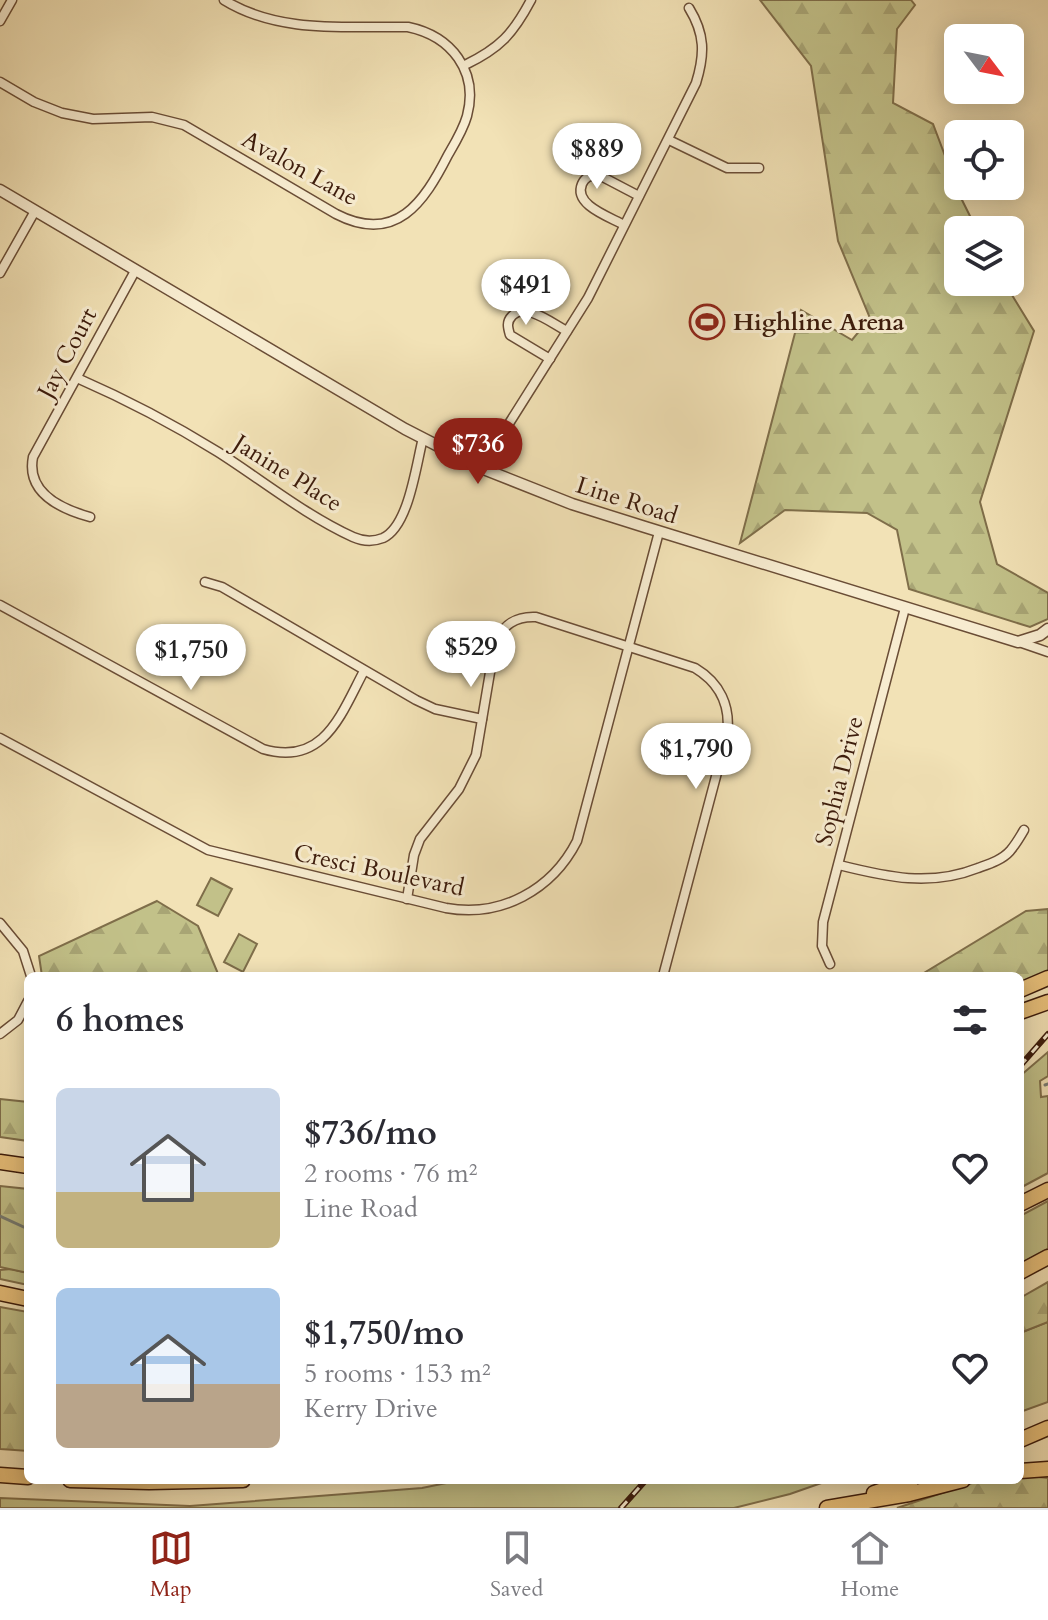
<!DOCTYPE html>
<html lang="en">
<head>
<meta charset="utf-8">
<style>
  body { margin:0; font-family:Cardo,serif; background:#f7f7f7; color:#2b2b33; height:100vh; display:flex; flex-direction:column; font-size:30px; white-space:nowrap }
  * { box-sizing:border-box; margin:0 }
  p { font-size:26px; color:#7c7c81 }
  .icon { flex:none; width:44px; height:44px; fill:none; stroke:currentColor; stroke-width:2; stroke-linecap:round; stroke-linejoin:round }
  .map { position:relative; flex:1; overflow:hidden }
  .drawer { position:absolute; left:24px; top:972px; width:1000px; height:512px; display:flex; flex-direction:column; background:#fff; border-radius:12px; box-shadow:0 4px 20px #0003 }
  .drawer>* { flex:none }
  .needle { width:52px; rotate:122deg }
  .fabs { position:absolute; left:944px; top:24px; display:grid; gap:16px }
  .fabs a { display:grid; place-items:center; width:80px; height:80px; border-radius:12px; background:#fff; box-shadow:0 4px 20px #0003; font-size:40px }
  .price { position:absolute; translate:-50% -68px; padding:0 18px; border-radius:28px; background:#fff; color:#222; font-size:26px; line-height:52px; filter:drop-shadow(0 2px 4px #0008) }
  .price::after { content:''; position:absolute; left:50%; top:48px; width:24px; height:18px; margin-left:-12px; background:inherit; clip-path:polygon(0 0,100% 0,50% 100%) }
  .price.current { background:#8f2418; color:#fff }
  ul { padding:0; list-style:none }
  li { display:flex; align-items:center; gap:24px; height:200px; padding:0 32px }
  li span { display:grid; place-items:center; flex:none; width:224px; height:160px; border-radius:12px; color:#555 }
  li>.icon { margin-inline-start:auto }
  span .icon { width:96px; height:96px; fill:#fffc; stroke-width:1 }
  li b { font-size:34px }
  h2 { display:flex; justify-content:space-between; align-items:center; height:96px; padding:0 32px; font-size:34px }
  .tabs { display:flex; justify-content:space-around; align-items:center; height:112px; border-top:2px solid #e1e1e2; background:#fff; font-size:22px; color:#7c7c81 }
  .tabs a { display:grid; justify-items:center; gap:4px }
  .tabs .current { color:#8f2418 }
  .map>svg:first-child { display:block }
</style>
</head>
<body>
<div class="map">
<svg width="1048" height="1508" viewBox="0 0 1048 1508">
  <defs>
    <pattern id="forest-firs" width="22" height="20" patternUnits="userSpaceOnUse" patternTransform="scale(2)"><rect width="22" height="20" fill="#c2c189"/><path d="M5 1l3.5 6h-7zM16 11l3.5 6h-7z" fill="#a8a575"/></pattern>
  </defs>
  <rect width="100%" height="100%" fill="#f2e2b6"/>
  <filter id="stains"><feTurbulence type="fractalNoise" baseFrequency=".0025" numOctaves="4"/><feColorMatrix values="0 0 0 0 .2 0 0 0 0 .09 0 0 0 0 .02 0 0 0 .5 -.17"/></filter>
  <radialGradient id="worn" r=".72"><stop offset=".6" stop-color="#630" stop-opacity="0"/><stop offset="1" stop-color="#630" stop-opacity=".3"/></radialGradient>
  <g fill="#c2c189" stroke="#7f6e4a" stroke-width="2">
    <polygon points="211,878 232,889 218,916 197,905"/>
    <polygon points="239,934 257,944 243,972 224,962"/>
    <polygon points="1048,1052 1048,1076 1040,1081 1041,1097 1048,1096 1048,1173 1020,1188 1020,1076"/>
    <polygon points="1048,1201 1048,1249 1020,1264 1020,1216"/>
    <polygon points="11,1269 28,1273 28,1285 0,1279 0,1270"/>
    <polygon points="1048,1322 1048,1402 1020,1412 1020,1333"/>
    <polygon points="461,1480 830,1480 790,1494 734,1508 0,1508 0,1498 190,1506 422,1488"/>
  </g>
  <g fill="url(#forest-firs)" stroke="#7f6e4a" stroke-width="2">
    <polygon points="760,0 911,0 915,5 897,29 893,103 933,124 961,198 977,230 958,230 958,282 1004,282 1034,331 980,502 997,564 1048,593 1048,619 1030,627 909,589 897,530 867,513 785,510 740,543 801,310 852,340 870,318 838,241 811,66"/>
    <polygon points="157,901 198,926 219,976 42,976 39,956"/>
    <polygon points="1048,909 1048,977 1020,987 1020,976 919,976 1026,911"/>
    <polygon points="0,1099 28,1102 28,1141 0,1137"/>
    <polygon points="0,1186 28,1189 28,1273 0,1267"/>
    <polygon points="1048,1282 1048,1322 1020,1333 1020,1298"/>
    <polygon points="0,1307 28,1312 28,1451 0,1449"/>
    <polygon points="1020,1475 1048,1478 1048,1508 897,1508 981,1480 1020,1480"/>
  </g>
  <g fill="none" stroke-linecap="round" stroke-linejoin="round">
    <g stroke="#777c73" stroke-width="3">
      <polyline points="1045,1085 1048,1084"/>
      <polyline points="0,1216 28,1229"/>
    </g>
    <g stroke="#6a4d36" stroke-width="11">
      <g id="minor">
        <polyline points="0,21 12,0"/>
        <path d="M 465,65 C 500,48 513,34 531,0"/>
        <path d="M 0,82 L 34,102 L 62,113 L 93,119 L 152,117 L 184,125 L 336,214 C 396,245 424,202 448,155 C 455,143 463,130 467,116 C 479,71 451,36 408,27 C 346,26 279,34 224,0"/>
        <polyline points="669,140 727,168 759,168"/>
        <path d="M 624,225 C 610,217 573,205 582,184 C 585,177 590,176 597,174 L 639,196"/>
        <polyline points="0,273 35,211"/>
        <path d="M 550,359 L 510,335 C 508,328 506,322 512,316 C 525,301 554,325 567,331"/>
        <path d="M 77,378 C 125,399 173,424 218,452 C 262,480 305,515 353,537 C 362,541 373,542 383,538 C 409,526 416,465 423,438"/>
        <path d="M 481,468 L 588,298 L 696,83 C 705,54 705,34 689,8"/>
        <path d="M 90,517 C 61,509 26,493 33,457 L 135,271"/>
        <polyline points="205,582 222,587 416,700 435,709 482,719"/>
        <path d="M 0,605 L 263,749 C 324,767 341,714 364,671"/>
        <polyline points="1019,642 1048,652"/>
        <path d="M 0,738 L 208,850 L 446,908 C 501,918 552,890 577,841 L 659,532"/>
        <path d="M 839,865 C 887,877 930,887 978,868 C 989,864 1002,860 1010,851 C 1015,845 1020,837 1024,830"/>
        <path d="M 407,899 L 414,855 L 420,839 L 459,789 L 476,755 L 495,643 C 503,625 515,616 536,617 L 695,668 C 720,683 731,706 727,735 L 663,976"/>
        <polyline points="0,923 23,951 31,976"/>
        <polyline points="830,964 822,946 823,922 905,608"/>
        <polyline points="0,1034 18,1020 28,1001"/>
      </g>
    </g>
    <g stroke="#6a4d36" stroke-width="13">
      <polyline id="tertiary" points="0,190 405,429 481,468 572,504 645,527 1018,642 1040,635 1048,629"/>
    </g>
    <g stroke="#3c1b0b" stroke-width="17">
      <g id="motorway">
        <polyline points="1020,990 1048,978"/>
        <polyline points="1020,1012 1048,1002"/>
        <polyline points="0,1162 28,1166"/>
        <polyline points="1020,1204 1048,1190"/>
        <polyline points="1020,1272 1048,1257"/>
        <polyline points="0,1293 28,1299"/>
        <polyline points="1020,1440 1048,1428"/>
        <polyline points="1020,1471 1048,1469"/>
        <polyline points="0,1475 28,1477"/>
        <polyline points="70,1480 149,1482 243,1480"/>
        <polyline points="874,1493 912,1480"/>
        <polyline points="827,1508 909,1494 963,1480"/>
      </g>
    </g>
    <use href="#minor" stroke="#f7ecd0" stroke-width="8"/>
    <use href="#tertiary" stroke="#f7ecd0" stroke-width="10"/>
    <use href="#motorway" stroke="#e9c17b" stroke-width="14"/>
    <g stroke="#3c1b0b" stroke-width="6">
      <g id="rail">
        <polyline points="1020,1066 1048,1034"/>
        <polyline points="621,1508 646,1480"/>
      </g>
    </g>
    <use href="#rail" stroke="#f7ecd0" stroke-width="3" stroke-dasharray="9" stroke-linecap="butt"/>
  </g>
  <defs>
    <g id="stadium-ring" transform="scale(1.8)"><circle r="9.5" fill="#f7ecd0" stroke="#8f2418" stroke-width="1.5"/><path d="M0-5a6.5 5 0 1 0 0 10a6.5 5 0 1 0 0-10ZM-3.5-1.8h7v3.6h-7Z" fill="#8f2418"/></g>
  </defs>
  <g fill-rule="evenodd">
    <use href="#stadium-ring" x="707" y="322"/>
  </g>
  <g text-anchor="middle" stroke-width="6" stroke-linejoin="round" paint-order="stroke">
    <g font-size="24" fill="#3c1b0b" stroke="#f7ecd0">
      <text transform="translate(300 168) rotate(29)" y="8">Avalon Lane</text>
      <text transform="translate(67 353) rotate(-62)" y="8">Jay Court</text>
      <text transform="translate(288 473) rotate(32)" y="8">Janine Place</text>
      <text transform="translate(627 500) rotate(18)" y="8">Line Road</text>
      <text transform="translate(839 781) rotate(-76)" y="8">Sophia Drive</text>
      <text transform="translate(379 870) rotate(12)" y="8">Cresci Boulevard</text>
    </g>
    <g font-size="24" font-weight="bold" fill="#3c1b0b" stroke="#f7ecd0" text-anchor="start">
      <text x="733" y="330">Highline Arena</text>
    </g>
  </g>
  <rect width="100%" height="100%" filter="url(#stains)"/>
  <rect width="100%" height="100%" fill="url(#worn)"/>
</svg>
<div class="fabs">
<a><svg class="needle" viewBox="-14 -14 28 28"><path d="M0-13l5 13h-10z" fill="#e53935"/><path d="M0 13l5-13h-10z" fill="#7c7c81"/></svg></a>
<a><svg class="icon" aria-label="locate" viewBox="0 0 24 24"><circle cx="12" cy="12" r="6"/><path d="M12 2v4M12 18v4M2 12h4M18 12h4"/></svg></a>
<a><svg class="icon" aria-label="layers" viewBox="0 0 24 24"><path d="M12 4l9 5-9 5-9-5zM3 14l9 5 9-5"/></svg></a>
</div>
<b class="price" style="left:597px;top:191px">$889</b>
<b class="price" style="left:526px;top:327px">$491</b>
<b class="price current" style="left:478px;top:486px">$736</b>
<b class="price" style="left:471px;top:689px">$529</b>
<b class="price" style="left:191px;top:692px">$1,750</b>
<b class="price" style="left:696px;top:791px">$1,790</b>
<section class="drawer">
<h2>6 homes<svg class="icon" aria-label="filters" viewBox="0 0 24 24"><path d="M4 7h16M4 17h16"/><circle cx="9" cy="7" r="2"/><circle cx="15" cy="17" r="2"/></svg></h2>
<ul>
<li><span style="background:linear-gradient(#c9d6e8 65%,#c2b280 0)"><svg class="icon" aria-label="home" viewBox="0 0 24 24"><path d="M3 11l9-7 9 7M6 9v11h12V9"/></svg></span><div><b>$736/mo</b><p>2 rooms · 76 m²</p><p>Line Road</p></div><svg class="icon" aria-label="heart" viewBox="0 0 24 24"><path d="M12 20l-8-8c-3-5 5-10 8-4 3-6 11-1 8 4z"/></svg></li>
<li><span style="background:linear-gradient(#a9c7e8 60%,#b9a48a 0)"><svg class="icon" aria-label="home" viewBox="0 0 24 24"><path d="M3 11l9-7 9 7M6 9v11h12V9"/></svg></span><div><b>$1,750/mo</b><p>5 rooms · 153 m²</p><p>Kerry Drive</p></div><svg class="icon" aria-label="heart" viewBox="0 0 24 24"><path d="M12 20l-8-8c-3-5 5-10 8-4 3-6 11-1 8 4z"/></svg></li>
</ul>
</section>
</div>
<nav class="tabs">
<a class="current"><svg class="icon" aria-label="map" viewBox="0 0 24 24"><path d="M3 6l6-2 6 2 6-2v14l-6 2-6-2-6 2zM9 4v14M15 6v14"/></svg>Map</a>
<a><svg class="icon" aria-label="saved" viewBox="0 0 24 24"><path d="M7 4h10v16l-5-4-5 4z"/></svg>Saved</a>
<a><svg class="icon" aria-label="home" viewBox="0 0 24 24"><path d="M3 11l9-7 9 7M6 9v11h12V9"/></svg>Home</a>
</nav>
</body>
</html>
